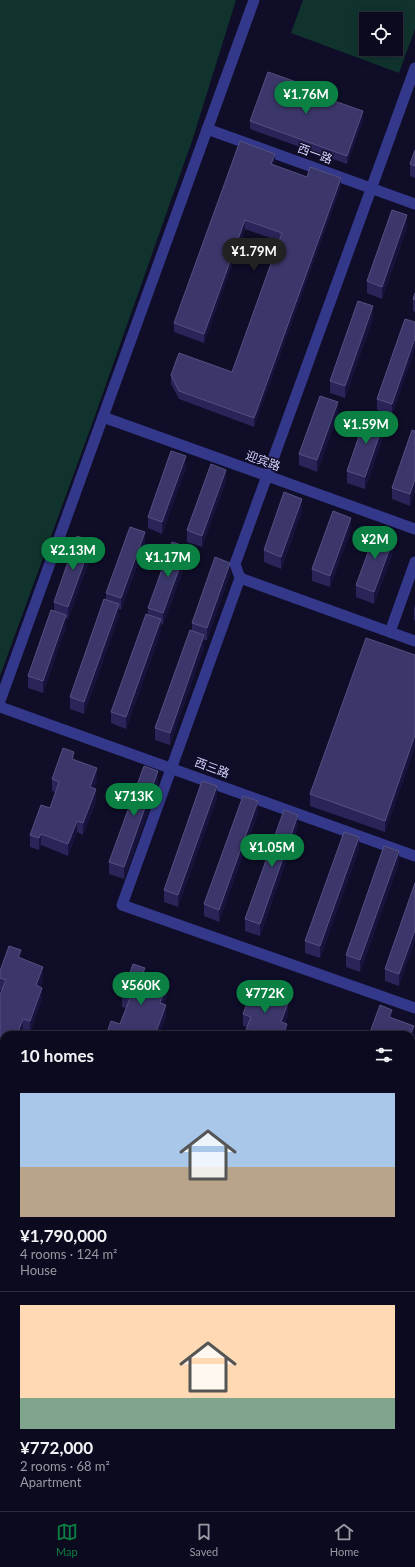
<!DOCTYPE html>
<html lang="en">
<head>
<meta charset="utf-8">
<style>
  body { margin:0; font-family:Lato,"Noto Sans SC",sans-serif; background:#141327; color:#f1f3f6; height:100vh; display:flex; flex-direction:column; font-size:15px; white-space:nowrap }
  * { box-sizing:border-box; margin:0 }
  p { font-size:13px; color:#9a9aa4 }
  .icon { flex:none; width:22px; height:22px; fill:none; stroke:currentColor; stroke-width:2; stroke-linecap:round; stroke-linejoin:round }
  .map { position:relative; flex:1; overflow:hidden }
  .side { position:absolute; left:0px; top:1031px; width:415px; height:480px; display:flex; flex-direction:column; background:#0b0a1e; border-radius:12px 12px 0 0; box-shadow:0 2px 10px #0003,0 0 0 1px #2b2b3c }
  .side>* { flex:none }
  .buttons { position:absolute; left:359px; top:12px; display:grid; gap:8px }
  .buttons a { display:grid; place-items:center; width:44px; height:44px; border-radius:0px; background:#0b0a1e; box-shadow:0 2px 10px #0003,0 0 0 1px #2b2b3c; font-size:20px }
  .price { position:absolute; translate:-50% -34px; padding:0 9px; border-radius:14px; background:#0b8043; color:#fff; font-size:13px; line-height:26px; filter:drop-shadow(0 1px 2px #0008) }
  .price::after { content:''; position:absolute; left:50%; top:24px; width:12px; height:9px; margin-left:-6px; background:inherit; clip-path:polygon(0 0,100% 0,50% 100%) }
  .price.on { background:#222; color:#fff }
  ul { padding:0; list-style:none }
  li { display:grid; align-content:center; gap:8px; height:212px; padding:0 20px }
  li+li { border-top:1px solid #2b2b3c }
  li span { display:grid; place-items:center; height:124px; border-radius:0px; color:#555 }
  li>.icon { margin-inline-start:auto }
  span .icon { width:72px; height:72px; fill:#fffc; stroke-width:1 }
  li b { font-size:17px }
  h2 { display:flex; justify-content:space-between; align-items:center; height:48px; padding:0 20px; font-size:17px }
  .dock { display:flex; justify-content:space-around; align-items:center; height:56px; border-top:1px solid #2b2b3c; background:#0b0a1e; font-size:11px; color:#9a9aa4 }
  .dock a { display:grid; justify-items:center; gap:2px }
  .dock .on { color:#0b8043 }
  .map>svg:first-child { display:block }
</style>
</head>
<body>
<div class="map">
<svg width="415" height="1511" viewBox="0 0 415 1511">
  <rect width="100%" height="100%" fill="#0f0d28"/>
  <g fill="#10332e" fill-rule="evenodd">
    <polygon points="0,0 236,0 193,138 92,424 0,676"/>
    <path d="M 303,0 L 415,0 L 415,29 L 399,73 L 291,33 ZM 366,19 L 396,19 L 396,49 L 366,49 Z"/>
  </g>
  <polygon fill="#07274d" points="0,1423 4,1424 4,1507 40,1507 33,1511 0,1511"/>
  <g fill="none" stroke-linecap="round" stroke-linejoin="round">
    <g stroke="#34388b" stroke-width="11">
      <polyline points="415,68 235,564 240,578 122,905 415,1008"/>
      <polyline points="207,129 415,204"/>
      <polyline points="103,417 415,529"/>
      <polyline points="240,578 415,641"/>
      <polyline points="390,632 415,562"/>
      <polyline points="0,701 254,0"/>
      <polyline points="0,707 415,856"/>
      <polyline points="0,1085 4,1086"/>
      <polyline points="0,1203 4,1188"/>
      <polyline points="205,1511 206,1507"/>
      <polyline points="263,1511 265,1507"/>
      <polyline points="318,1511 319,1507"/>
      <polyline points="381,1511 381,1507"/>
    </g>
  </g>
  <g fill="#2a2458">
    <polygon points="302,93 299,99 363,120 347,164 250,129 250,121"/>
    <polygon points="415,150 415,178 410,176 410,164"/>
    <polygon points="275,162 274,165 307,177 341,186 254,427 179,399 171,384 171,375 232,372 279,241 245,229 204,343 174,332 174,323"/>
    <polygon points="407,227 382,299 367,293 367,281"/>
    <polygon points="415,293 415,312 413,311 413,299"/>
    <polygon points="373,318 345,398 330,393 330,381"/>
    <polygon points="405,319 392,416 377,410 377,399"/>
    <polygon points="338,414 317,472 299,465 299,454"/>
    <polygon points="385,431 365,489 347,483 347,471"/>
    <polygon points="415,431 415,491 410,506 392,499 392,488"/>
    <polygon points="186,468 162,534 148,528 148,517"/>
    <polygon points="226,481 202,547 187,542 187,530"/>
    <polygon points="302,511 281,569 264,562 264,550"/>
    <polygon points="351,530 330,587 312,581 312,569"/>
    <polygon points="145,544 121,610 119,609 119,616 84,714 70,709 70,697 106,600 106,593"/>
    <polygon points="395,546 374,604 356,597 356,585"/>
    <polygon points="92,553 68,619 66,618 66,627 43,693 28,688 28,676 54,611 54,602"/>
    <polygon points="187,559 163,625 161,624 161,631 126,729 111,723 111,712 148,615 148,608"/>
    <polygon points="230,574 207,640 204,640 204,647 170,745 155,740 155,728 192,631 192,623"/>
    <polygon points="415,604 415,621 414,620 414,608"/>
    <polygon points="415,655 415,747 385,832 310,806 310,794"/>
    <polygon points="74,760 97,780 94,788 96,801 83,835 77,832 68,856 41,845 39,850 30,847 30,835 50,808 56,792 52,791 52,779"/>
    <polygon points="158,783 124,879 109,874 109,862"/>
    <polygon points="217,798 178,907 164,902 164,890"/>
    <polygon points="258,813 219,922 204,916 204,904"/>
    <polygon points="298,827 260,936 245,931 245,919"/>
    <polygon points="359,849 320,958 305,953 305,941"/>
    <polygon points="399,863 360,972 346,967 346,955"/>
    <polygon points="415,883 399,986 385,981 385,969"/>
    <polygon points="21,958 43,979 40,987 42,999 30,1033 23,1031 4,1035 4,1050 0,1048 0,995 2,991 0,990 0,971"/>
    <polygon points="145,976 167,996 164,1004 166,1017 159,1035 106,1035 120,1024 126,1008 122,1007 122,995"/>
    <polygon points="266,995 288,1015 285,1023 287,1035 247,1027 243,1026 243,1014"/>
    <polygon points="0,1262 4,1263 4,1383 0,1382"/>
    <polygon points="222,1507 241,1511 221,1511"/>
  </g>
  <g fill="#17133d">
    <polygon points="302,84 302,93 297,107 297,98"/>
    <polygon points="363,111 363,120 347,164 347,156"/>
    <polygon points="275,154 275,162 271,173 271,164"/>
    <polygon points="341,178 341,186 254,427 254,418"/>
    <polygon points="407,215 407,227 382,299 382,287"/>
    <polygon points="245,220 245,229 204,343 204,334"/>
    <polygon points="373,306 373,318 345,398 345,386"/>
    <polygon points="415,338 415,350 392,416 392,404"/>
    <polygon points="338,402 338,414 317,472 317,460"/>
    <polygon points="385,419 385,431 365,489 365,477"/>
    <polygon points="186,456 186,468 162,534 162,522"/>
    <polygon points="226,470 226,481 202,547 202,536"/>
    <polygon points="415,479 415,491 410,506 410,494"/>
    <polygon points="302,499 302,511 281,569 281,557"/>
    <polygon points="351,518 351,530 330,587 330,576"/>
    <polygon points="145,532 145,544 121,610 121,598"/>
    <polygon points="395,534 395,546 374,604 374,592"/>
    <polygon points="92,541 92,553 68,619 68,607"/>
    <polygon points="187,547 187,559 163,625 163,613"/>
    <polygon points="230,563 230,574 207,640 207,628"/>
    <polygon points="119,604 119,616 84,714 84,702"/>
    <polygon points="66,615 66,627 43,693 43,681"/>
    <polygon points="161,619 161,631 126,729 126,717"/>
    <polygon points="204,635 204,647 170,745 170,733"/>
    <polygon points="415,735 415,747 385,832 385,821"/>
    <polygon points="74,752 74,764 72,759"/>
    <polygon points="97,768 97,780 90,799 90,787"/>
    <polygon points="158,771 158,783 124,879 124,867"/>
    <polygon points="217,786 217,798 178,907 178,895"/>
    <polygon points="96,789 96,801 83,835 83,823"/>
    <polygon points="258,801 258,813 219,922 219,910"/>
    <polygon points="298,815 298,827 260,936 260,924"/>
    <polygon points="77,821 77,832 68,856 68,844"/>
    <polygon points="41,834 41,845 39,850 39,838"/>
    <polygon points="359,837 359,849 320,958 320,946"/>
    <polygon points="399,851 399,863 360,972 360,960"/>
    <polygon points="415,930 415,942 399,986 399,974"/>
    <polygon points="21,950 21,962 18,957"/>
    <polygon points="43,967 43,979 36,997 36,985"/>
    <polygon points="145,968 145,980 142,975"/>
    <polygon points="167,985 167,996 160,1015 160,1003"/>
    <polygon points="266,987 266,999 263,994"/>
    <polygon points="42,988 42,999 30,1033 30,1021"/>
    <polygon points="288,1003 288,1015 281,1034 281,1022"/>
    <polygon points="166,1005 166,1017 159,1035 155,1035"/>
    <polygon points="392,1010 392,1022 389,1017"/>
    <polygon points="23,1019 23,1031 22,1035 17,1035"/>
    <polygon points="287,1024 287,1035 283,1035"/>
    <polygon points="414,1026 414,1038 411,1045 411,1035 410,1035"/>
    <polygon points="413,1047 413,1059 411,1064 411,1053"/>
    <polygon points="95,1507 97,1507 96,1511 94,1511"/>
    <polygon points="239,1507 242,1507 241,1511 238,1511"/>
    <polygon points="296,1507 299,1507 298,1511 295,1511"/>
    <polygon points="355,1507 358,1507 357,1511 354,1511"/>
  </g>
  <g fill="#3c376a" stroke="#545081">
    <polygon points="268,72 302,84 297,98 308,102 311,93 363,111 347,156 250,121"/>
    <polygon points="240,141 275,154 271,164 307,177 310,167 341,178 254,418 179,391 171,375 179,353 232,372 282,233 245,220 204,334 174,323"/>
    <polygon points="415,150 415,166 410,164"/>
    <polygon points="392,210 407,215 382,287 367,281"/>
    <polygon points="415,293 415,300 413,299"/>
    <polygon points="358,301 373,306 345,386 330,381"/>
    <polygon points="405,319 415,322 415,338 392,404 377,399"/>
    <polygon points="320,396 338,402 317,460 299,454"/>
    <polygon points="367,413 385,419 365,477 347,471"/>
    <polygon points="412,430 415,431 415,479 410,494 392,488"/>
    <polygon points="171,451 186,456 162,522 148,517"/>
    <polygon points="211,464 226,470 202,536 187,530"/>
    <polygon points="284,492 302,499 281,557 264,550"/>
    <polygon points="333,511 351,518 330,576 312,569"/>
    <polygon points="130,527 145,532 121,598 106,593"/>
    <polygon points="377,528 395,534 374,592 356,585"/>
    <polygon points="77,536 92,541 68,607 54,602"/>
    <polygon points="172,542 187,547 163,613 148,608"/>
    <polygon points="215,557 230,563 207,628 192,623"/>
    <polygon points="104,599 119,604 84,702 70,697"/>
    <polygon points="51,610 66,615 43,681 28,676"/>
    <polygon points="146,614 161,619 126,717 111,712"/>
    <polygon points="190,630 204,635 170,733 155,728"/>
    <polygon points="366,638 415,655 415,735 385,821 310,794"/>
    <polygon points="63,748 74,752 72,759 97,768 90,787 96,789 83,823 77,821 68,844 41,834 39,838 30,835 41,805 50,808 59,782 52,779"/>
    <polygon points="144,766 158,771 124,867 109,862"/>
    <polygon points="202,781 217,786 178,895 164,890"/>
    <polygon points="243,796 258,801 219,910 204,904"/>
    <polygon points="284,810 298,815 260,924 245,919"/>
    <polygon points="344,832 359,837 320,946 305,941"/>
    <polygon points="384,846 399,851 360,960 346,955"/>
    <polygon points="415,883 415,930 399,974 385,969"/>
    <polygon points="9,946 21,950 18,957 43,967 36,985 42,988 30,1021 23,1019 17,1035 4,1035 4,1038 0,1036 0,995 6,980 0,978 0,971"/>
    <polygon points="133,964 145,968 142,975 167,985 160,1003 166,1005 155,1035 106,1035 111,1021 120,1024 130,998 122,995"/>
    <polygon points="255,983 266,987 263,994 288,1003 281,1022 287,1024 283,1035 244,1035 251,1017 243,1014"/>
    <polygon points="380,1005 392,1010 389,1017 414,1026 410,1035 369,1035"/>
    <polygon points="411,1046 413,1047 411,1053"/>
    <polygon points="0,1262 4,1263 4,1375 0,1374"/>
    <polygon points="66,1507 95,1507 94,1511 65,1511"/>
    <polygon points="222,1507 239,1507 238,1511 221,1508"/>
    <polygon points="278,1507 296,1507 295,1511 277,1511"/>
    <polygon points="334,1507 355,1507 354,1511 333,1511"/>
  </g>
  <g text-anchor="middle" stroke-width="3" stroke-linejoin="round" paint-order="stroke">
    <g font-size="12" fill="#d5d4ff" stroke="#0f0d28">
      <text transform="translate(315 154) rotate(20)" y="4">西一路</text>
      <text transform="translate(263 461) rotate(20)" y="4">迎宾路</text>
      <text transform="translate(212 768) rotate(20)" y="4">西三路</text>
    </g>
  </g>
</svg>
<div class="buttons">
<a><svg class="icon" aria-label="locate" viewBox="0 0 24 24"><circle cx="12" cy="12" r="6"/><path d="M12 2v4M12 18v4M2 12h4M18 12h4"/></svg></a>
</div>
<b class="price" style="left:306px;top:115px">¥1.76M</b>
<b class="price on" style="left:254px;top:272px">¥1.79M</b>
<b class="price" style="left:366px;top:445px">¥1.59M</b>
<b class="price" style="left:375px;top:560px">¥2M</b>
<b class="price" style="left:73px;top:571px">¥2.13M</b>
<b class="price" style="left:168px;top:578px">¥1.17M</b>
<b class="price" style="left:134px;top:817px">¥713K</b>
<b class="price" style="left:272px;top:868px">¥1.05M</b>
<b class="price" style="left:141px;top:1006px">¥560K</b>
<b class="price" style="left:265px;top:1014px">¥772K</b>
<section class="side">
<h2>10 homes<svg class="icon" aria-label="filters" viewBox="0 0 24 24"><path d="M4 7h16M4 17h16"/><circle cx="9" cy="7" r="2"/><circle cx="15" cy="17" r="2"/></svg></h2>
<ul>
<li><span style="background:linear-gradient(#a9c7e8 60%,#b9a48a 0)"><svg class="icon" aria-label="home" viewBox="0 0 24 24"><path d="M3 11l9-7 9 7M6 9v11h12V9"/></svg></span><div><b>¥1,790,000</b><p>4 rooms · 124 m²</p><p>House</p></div></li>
<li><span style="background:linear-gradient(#ffd9b3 75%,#7fa58c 0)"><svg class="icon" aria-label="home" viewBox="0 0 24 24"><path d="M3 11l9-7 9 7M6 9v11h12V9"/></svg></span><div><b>¥772,000</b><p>2 rooms · 68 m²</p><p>Apartment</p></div></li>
</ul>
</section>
</div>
<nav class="dock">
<a class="on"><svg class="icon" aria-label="map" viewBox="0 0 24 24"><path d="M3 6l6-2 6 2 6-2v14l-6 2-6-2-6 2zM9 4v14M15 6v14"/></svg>Map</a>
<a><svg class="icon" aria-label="saved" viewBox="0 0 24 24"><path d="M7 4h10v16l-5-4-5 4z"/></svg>Saved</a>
<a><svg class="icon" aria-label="home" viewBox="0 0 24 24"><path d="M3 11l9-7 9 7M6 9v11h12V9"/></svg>Home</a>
</nav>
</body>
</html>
